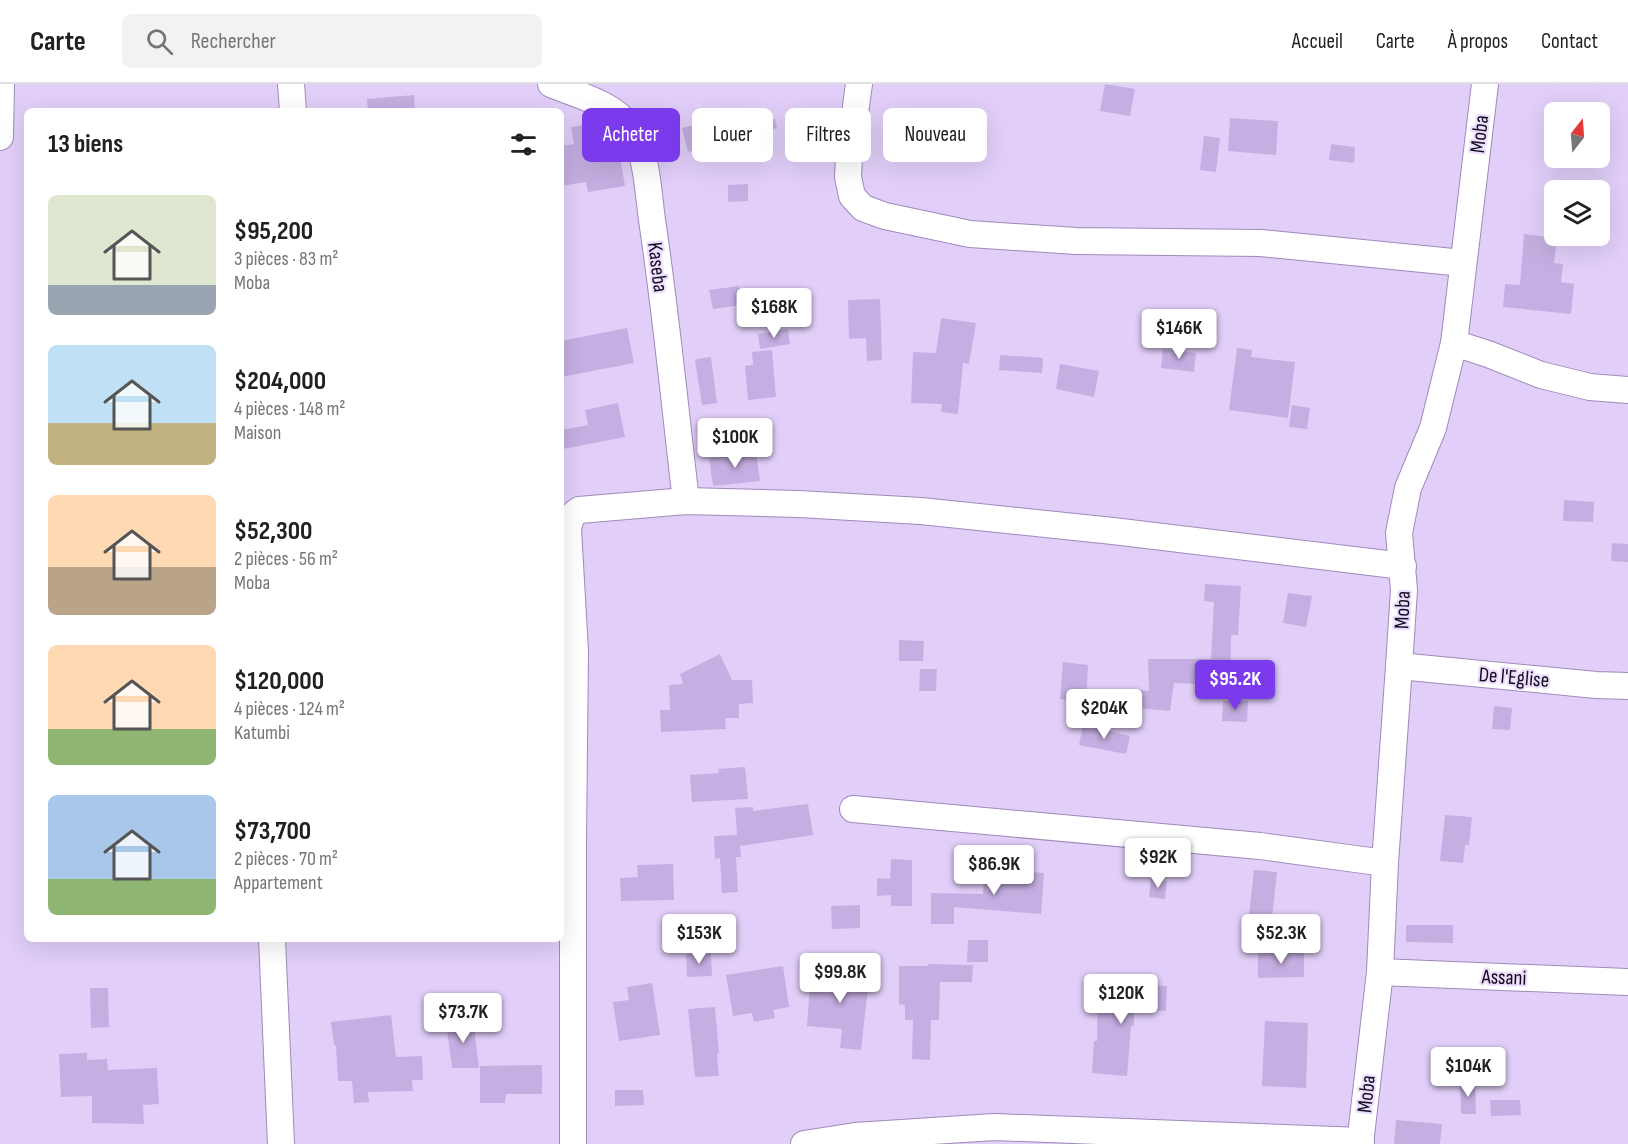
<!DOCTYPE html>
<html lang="fr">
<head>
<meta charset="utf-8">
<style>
  body { margin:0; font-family:"Sofia Sans Condensed",sans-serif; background:#f2f2f2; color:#202124; height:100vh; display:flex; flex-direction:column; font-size:22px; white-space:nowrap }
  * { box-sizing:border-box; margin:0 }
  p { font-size:20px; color:#757577 }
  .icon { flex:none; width:33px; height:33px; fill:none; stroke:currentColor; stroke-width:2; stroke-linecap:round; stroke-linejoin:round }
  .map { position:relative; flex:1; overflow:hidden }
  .panel { position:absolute; left:24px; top:24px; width:540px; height:834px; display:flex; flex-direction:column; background:#fff; border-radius:9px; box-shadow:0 6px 24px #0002 }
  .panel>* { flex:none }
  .top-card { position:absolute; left:582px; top:24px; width:570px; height:54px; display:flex; gap:12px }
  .needle { width:39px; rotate:17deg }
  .controls { position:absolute; left:1544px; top:18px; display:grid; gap:12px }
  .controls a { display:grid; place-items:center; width:66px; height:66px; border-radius:9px; background:#fff; box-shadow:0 6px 24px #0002; font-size:30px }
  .price { position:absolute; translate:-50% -51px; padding:0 14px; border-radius:6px; background:#fff; color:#222; font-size:20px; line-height:39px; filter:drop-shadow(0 2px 3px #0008) }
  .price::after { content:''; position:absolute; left:50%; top:36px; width:18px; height:14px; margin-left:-9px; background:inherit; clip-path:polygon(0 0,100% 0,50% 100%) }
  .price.current { background:#7c3aed; color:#fff }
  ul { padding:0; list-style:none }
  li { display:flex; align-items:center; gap:18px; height:150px; padding:0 24px }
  li span { display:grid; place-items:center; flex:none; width:168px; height:120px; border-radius:9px; color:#555 }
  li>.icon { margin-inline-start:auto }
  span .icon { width:72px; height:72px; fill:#fffc; stroke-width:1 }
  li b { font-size:26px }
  h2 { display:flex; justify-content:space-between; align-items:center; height:72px; padding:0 24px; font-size:26px }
  .chip { padding:0 21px; border-radius:9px; background:#fff; box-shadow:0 6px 24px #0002; font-size:21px; line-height:54px }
  .chip.current { background:#7c3aed; color:#fff }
  header { display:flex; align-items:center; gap:36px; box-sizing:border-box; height:84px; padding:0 30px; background:#fff; border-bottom:2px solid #e0e0e0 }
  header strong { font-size:28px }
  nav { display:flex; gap:33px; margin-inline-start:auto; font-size:21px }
  .search { width:420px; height:54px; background:#f2f2f2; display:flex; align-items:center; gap:15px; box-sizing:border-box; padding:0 21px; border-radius:9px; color:#757577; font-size:22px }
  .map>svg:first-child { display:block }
</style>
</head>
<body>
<header>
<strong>Carte</strong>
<div class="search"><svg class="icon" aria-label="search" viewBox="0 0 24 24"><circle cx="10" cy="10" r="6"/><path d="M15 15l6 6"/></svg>Rechercher</div>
<nav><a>Accueil</a><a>Carte</a><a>À propos</a><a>Contact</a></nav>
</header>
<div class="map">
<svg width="1628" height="1060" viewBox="0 0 1628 1060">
  <rect width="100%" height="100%" fill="#e1cff9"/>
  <g fill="#c5afe2">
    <polygon points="1105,0 1135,5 1130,32 1100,27"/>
    <polygon points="414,11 415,27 368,27 367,15"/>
    <polygon points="720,34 722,40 775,35 777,44 688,68 682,44"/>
    <polygon points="1230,34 1278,37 1276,71 1228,67"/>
    <polygon points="601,38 616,50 625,102 588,108 586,98 561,102 561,62 574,60 571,43"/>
    <polygon points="1204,52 1220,54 1216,88 1200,86"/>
    <polygon points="1331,60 1355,63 1354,79 1329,76"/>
    <polygon points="748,100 748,117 728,118 728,101"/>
    <polygon points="1524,150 1557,154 1554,179 1563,180 1561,198 1574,200 1571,230 1503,223 1505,200 1520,201"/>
    <polygon points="739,202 742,221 713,225 709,206"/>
    <polygon points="880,215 882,276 867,277 866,254 849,255 848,216"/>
    <polygon points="941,234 976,239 969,280 963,279 958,330 941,328 942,320 911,319 913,268 936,269"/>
    <polygon points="627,244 634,279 561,293 561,257"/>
    <polygon points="788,245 790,260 760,265 758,250"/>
    <polygon points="1237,264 1252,266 1251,273 1295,278 1288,334 1229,326"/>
    <polygon points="1163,265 1196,269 1194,288 1161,284"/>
    <polygon points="772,266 776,313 748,316 745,282 753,281 752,268"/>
    <polygon points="1000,271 1043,274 1042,289 999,286"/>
    <polygon points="711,273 717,319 702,321 695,277 697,276 696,275"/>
    <polygon points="1060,280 1099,287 1094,313 1056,305"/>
    <polygon points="618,319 625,353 563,365 561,346 588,341 585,326"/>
    <polygon points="1292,321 1310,324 1307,345 1289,343"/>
    <polygon points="756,368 760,397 713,402 709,374"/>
    <polygon points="1564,416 1594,418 1593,438 1563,437"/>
    <polygon points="1612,459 1628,460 1628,478 1611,477"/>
    <polygon points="1205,500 1241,502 1238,551 1231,551 1230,601 1174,599 1170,627 1137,624 1139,606 1149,607 1148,575 1211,575 1214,518 1204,517"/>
    <polygon points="1288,509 1312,512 1306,543 1283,539"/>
    <polygon points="899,556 924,557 923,577 899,577"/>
    <polygon points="720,570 732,596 752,596 753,619 739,620 739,634 725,634 726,645 661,648 660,626 670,626 669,601 683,600 680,590"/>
    <polygon points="1063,578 1088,581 1086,618 1060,615"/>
    <polygon points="920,585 937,585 936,607 919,607"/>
    <polygon points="1223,617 1248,617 1247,638 1222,637"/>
    <polygon points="1494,622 1512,624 1510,646 1492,645"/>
    <polygon points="1083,641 1130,652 1126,670 1079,661"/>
    <polygon points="745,683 748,715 692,718 690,691 719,689 718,685"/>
    <polygon points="808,720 813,751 740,762 741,773 736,773 738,808 722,809 720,774 715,775 714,752 737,751 735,724 753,723 753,727"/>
    <polygon points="1445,731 1472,733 1469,761 1465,761 1463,779 1440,777"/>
    <polygon points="891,775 912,776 912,822 891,822 891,811 877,812 877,794 890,795"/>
    <polygon points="673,780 674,816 621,817 620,794 638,793 637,781"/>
    <polygon points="984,785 1044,789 1041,830 954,823 954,840 931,840 931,809 983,810"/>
    <polygon points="1254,786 1277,788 1271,843 1248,840"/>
    <polygon points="1151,795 1167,797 1165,815 1149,813"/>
    <polygon points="860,821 860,844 832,845 831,822"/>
    <polygon points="1406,841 1453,841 1453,859 1406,858"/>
    <polygon points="968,856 988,856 988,878 967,878"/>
    <polygon points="1304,868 1304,893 1258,894 1258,869"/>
    <polygon points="711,869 712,892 687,893 686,870"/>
    <polygon points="928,880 973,881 972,898 940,898 939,936 931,936 930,976 912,975 913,936 905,936 905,921 899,920 899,882 928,882"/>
    <polygon points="783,882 789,923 773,926 775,934 754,938 752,929 733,932 726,891"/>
    <polygon points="842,885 870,887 861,966 840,964 842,945 807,942 811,889 842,891"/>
    <polygon points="652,899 660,951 619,957 613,918 629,916 627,903"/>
    <polygon points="1141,901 1167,902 1166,927 1134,926 1134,942 1131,942 1127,992 1092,989 1094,957 1097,957 1098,905 1140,906"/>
    <polygon points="90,904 108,904 109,943 91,944"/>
    <polygon points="715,923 719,969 717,970 719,992 695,993 688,925"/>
    <polygon points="391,931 396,973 422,972 423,996 412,996 413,1007 368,1008 369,1018 354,1019 352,997 338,997 336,961 334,961 331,938"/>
    <polygon points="473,935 479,984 452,984 446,938"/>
    <polygon points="1265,937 1308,939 1306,1004 1262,1002"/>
    <polygon points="87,969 87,976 107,975 108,986 157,984 159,1020 143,1021 144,1040 92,1039 92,1012 61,1013 59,970"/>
    <polygon points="542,981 542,1010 506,1010 505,1019 480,1019 480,982"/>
    <polygon points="1460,998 1475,998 1476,1030 1461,1030"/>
    <polygon points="615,1006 643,1006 644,1021 615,1022"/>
    <polygon points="1490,1016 1520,1016 1521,1031 1491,1032"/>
    <polygon points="1396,1036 1442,1040 1440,1060 1394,1060"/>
  </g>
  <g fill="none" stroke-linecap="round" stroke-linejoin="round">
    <g stroke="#9f8abb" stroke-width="28">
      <g id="minor">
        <polyline points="291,0 293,27"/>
        <path d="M 551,0 C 577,11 612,19 630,43 C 647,67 648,107 652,136 C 666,229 675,324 686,417"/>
        <polyline points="859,0 849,72 848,93 852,112 863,124 885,132 970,150 1076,157 1261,159 1463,179"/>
        <polyline points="0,53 1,0"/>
        <polyline points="1454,259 1488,270 1541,291 1590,303 1628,306"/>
        <polyline points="1399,582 1596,601 1628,602"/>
        <polyline points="853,725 1260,762 1385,779"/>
        <polyline points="272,855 281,1060"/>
        <polyline points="1380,888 1628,898"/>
        <path d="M 573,1060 L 573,757 L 575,567 L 568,445 C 570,436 571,431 579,426 L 686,417 L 799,420 L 921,427 L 1113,447 L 1403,482"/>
        <polyline points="804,1060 855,1052 994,1043 1361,1057"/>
        <polyline points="1360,1060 1380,888 1385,779 1399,582 1404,506 1399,449 1408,404 1433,344 1454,259 1485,0"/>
      </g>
    </g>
    <use href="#minor" stroke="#fff" stroke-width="26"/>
  </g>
  <g text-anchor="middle" stroke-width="4.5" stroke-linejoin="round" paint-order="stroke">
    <g font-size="21" fill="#130b1c" stroke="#ecdefe">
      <text transform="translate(1479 50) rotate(-83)" y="7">Moba</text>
      <text transform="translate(658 183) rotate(83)" y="7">Kaseba</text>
      <text transform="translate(1402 526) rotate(-88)" y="7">Moba</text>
      <text transform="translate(1514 593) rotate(5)" y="7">De l'Eglise</text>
      <text transform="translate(1504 893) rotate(2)" y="7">Assani</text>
      <text transform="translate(1366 1010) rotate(-84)" y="7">Moba</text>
    </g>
  </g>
</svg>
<div class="controls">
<a><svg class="needle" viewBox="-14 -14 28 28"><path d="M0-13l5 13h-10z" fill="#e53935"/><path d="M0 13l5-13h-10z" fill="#757577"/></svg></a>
<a><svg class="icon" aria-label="layers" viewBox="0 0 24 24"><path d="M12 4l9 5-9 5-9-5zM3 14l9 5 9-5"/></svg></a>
</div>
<b class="price" style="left:774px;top:255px">$168K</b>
<b class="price" style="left:1179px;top:276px">$146K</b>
<b class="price" style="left:735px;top:385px">$100K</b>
<b class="price current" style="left:1235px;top:627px">$95.2K</b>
<b class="price" style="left:1104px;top:656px">$204K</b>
<b class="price" style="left:1158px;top:805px">$92K</b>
<b class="price" style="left:994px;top:812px">$86.9K</b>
<b class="price" style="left:699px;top:881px">$153K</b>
<b class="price" style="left:1281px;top:881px">$52.3K</b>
<b class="price" style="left:840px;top:920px">$99.8K</b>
<b class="price" style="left:1121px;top:941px">$120K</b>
<b class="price" style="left:463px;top:960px">$73.7K</b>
<b class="price" style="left:1468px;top:1014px">$104K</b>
<div class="top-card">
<a class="chip current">Acheter</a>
<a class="chip">Louer</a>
<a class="chip">Filtres</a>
<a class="chip">Nouveau</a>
</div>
<section class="panel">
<h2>13 biens<svg class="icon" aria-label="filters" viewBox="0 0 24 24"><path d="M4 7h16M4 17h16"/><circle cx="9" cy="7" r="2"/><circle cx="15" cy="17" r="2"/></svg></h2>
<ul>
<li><span style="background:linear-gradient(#dfe7d0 75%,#9aa5b1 0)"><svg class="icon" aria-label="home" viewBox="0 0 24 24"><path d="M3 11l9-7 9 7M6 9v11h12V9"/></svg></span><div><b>$95,200</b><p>3 pièces · 83 m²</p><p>Moba</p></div></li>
<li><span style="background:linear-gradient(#bfe0f5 65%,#c2b280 0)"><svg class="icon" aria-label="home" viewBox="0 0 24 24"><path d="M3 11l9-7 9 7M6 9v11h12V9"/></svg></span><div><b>$204,000</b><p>4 pièces · 148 m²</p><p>Maison</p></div></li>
<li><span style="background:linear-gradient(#ffd9b3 60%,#b9a48a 0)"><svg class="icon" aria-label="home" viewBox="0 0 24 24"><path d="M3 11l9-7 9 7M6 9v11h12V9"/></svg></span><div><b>$52,300</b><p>2 pièces · 56 m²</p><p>Moba</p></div></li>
<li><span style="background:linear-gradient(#ffd9b3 70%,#8fb573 0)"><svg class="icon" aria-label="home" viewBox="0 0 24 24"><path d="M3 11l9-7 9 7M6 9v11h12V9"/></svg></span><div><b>$120,000</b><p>4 pièces · 124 m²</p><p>Katumbi</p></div></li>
<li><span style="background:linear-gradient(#a9c7e8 70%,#8fb573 0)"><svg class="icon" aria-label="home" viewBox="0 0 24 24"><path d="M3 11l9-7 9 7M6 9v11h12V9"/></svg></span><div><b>$73,700</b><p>2 pièces · 70 m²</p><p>Appartement</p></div></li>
</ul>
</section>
</div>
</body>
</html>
